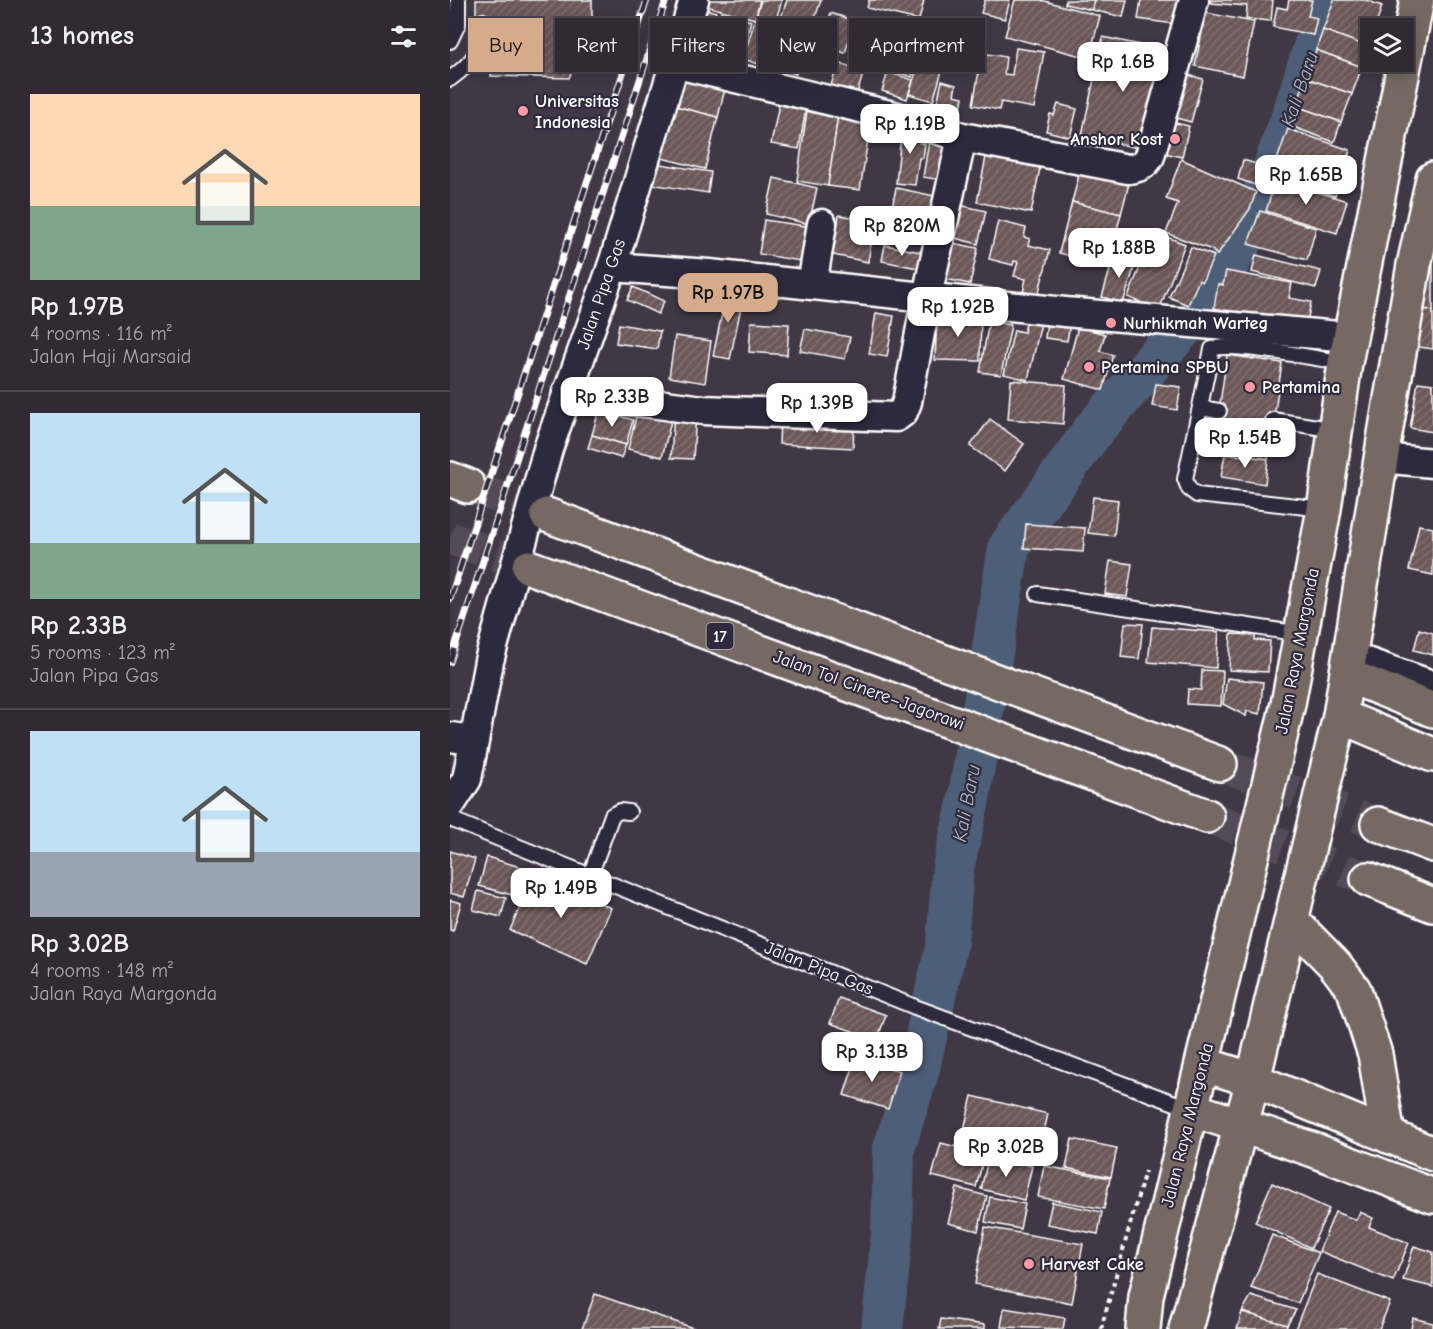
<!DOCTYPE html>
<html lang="en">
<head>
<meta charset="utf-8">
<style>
  body { margin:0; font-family:"Comic Neue",sans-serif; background:#3d3640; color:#f1f3f6; height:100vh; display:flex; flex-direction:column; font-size:22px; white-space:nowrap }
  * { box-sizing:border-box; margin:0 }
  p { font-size:20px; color:#a8a7ac }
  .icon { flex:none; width:33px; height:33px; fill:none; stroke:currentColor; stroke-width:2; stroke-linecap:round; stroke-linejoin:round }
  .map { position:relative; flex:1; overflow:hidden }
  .side { display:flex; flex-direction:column; background:#312a34; width:450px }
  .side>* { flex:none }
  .top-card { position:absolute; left:18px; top:18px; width:570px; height:54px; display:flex; gap:12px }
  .controls { position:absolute; left:910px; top:18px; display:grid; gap:12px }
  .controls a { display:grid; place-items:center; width:54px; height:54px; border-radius:0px; background:#312a34; box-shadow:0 3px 15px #0003,0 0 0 2px #4c464f; font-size:30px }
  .price { position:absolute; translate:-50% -51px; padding:0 14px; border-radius:12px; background:#fff; color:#222; font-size:20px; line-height:39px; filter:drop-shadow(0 2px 3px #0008) }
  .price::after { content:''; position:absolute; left:50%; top:36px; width:18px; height:14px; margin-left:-9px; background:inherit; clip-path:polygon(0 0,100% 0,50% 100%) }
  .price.active { background:#d6ab8b; color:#111 }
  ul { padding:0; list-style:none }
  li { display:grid; align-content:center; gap:12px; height:318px; padding:0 30px }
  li+li { border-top:2px solid #4c464f }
  li span { display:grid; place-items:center; height:186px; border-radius:0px; color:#555 }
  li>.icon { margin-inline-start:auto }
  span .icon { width:108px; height:108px; fill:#fffc; stroke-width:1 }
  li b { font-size:26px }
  h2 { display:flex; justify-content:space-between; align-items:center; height:72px; padding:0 30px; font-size:26px }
  .pill { padding:0 21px; border-radius:0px; background:#312a34; box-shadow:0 3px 15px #0003,0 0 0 2px #4c464f; font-size:21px; line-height:54px }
  .pill.active { background:#d6ab8b; color:#111 }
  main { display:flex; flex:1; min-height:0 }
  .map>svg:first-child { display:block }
</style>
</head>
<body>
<main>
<section class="side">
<h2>13 homes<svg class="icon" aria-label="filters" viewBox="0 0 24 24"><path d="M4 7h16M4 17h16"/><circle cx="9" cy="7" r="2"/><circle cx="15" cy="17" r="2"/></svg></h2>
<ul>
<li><span style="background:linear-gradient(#ffd9b3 60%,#7fa58c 0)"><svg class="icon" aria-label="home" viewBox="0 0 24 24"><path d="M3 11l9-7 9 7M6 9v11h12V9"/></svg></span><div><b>Rp 1.97B</b><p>4 rooms · 116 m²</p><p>Jalan Haji Marsaid</p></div></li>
<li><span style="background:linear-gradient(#bfe0f5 70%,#7fa58c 0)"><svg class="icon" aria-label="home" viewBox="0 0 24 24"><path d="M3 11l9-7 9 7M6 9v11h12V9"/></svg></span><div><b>Rp 2.33B</b><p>5 rooms · 123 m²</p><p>Jalan Pipa Gas</p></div></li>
<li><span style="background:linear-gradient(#bfe0f5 65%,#9aa5b1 0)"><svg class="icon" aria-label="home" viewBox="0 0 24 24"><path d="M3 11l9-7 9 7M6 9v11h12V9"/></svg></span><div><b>Rp 3.02B</b><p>4 rooms · 148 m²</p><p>Jalan Raya Margonda</p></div></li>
</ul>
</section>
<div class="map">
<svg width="983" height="1329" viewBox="0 0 983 1329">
  <defs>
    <pattern id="building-hatch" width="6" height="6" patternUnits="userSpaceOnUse" patternTransform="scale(1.5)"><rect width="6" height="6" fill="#6c5859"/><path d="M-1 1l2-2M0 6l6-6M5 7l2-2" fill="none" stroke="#827172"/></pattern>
  </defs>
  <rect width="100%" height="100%" fill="#413845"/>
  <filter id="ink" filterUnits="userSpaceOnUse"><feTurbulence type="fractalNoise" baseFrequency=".0167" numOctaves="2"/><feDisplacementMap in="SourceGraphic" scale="12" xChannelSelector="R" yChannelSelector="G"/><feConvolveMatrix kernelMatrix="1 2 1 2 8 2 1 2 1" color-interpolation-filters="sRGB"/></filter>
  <g filter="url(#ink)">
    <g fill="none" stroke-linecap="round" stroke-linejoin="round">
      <g stroke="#4e5e78" stroke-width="42">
        <polyline points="753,305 804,221 842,117 879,0"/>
        <polyline points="432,1329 442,1234 444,1148 468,1072 497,943 503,868 518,804 559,547 645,428 730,331"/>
      </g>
    </g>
    <g fill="url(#building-hatch)" stroke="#fff" stroke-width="1.5">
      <polygon points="26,0 142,0 142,23 119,78 41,76 42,21 26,21"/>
      <polygon points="258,0 310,0 305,19 256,6"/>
      <polygon points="311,0 332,0 312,65 293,59"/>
      <polygon points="337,0 371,0 357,42 326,32"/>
      <polygon points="419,0 474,0 469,20 417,8"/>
      <polygon points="535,0 560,0 555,19 531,13"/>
      <polygon points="565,0 591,0 650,16 639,58 555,36"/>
      <polygon points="616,0 644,0 642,10 615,4"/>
      <polygon points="644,0 677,0 673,17 642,10"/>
      <polygon points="691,0 728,0 724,24 688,19"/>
      <polygon points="761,0 823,0 821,21 796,19 797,6 761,3"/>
      <polygon points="839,0 862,0 858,16 867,18 863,35 823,27 827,7 837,9"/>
      <polygon points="884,0 916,0 932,6 925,28 921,28 919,47 873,30"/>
      <polygon points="248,7 266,12 257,44 239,39"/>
      <polygon points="271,12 301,21 297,36 266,27"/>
      <polygon points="381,13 405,21 395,53 370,45"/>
      <polygon points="756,13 804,22 793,76 745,66"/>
      <polygon points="456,20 478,28 462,77 439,70"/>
      <polygon points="268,30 296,40 289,58 262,49"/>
      <polygon points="873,30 919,47 912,67 866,50"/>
      <polygon points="326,32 357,42 346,74 316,64"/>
      <polygon points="653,37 714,50 692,149 632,135"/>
      <polygon points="475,44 498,51 483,101 459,94"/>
      <polygon points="566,48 594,52 584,108 551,102 549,110 523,105 532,53 556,57 554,74 562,75"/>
      <polygon points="866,50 912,67 902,94 856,78"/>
      <polygon points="388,63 414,71 405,100 379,92"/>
      <polygon points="225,72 276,85 268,117 217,104"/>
      <polygon points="438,72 463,80 457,99 432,91"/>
      <polygon points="731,73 753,79 741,122 719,116"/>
      <polygon points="856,78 902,94 891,122 846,106"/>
      <polygon points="492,81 506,85 504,95 513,97 511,108 487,103"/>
      <polygon points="217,104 268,117 255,169 204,156"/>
      <polygon points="329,104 356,109 349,149 321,144"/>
      <polygon points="608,104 627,109 620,137 596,131 600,114 604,115"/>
      <polygon points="846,106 891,122 884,142 838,125"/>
      <polygon points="357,111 388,115 378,186 347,181"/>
      <polygon points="388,115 421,120 410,190 378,186"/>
      <polygon points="717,121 739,126 732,157 710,152"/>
      <polygon points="452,126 472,128 470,143 475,144 473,158 469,158 465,185 446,183"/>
      <polygon points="838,129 900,150 885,196 822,174"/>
      <polygon points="480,135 505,139 497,181 473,177"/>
      <polygon points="536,157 590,168 581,213 527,202"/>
      <polygon points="731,159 806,192 800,209 767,255 762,250 716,233 728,203 716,199"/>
      <polygon points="793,160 813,166 805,185 788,179"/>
      <polygon points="198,162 261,172 258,193 194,183"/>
      <polygon points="632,163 681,176 671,214 622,202"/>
      <polygon points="324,178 367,188 359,224 316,214"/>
      <polygon points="826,179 897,201 887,233 816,211"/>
      <polygon points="446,188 485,196 479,230 439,223"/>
      <polygon points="622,202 671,214 658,265 609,253"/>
      <polygon points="505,204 536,211 528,244 497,236"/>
      <polygon points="810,211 866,228 857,260 798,244"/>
      <polygon points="389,215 425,221 418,262 383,255"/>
      <polygon points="314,220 362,227 356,262 309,254"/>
      <polygon points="548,221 576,228 574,237 580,239 578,245 600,250 588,295 573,292 576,279 564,276 568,262 564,261 563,265 539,259"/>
      <polygon points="704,232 735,244 709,310 678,297"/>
      <polygon points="497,242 528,248 520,284 490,278"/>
      <polygon points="435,245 471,252 468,268 432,261"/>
      <polygon points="741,247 764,256 752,282 749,280 738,305 719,297"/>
      <polygon points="806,255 871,271 866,288 802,272"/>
      <polygon points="664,256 686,262 673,303 652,297"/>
      <polygon points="978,259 983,259 983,311 969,308"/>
      <polygon points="776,271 842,283 839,298 861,302 856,327 764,308 768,284 773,285"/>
      <polygon points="183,287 214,301 208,314 177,300"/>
      <polygon points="277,290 294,293 280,359 263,356"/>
      <polygon points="969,308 983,311 983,349 962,346"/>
      <polygon points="426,313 444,316 437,357 419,354"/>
      <polygon points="487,314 531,315 530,361 485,360"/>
      <polygon points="577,319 591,323 578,380 554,374 564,330 574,332"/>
      <polygon points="539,321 561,325 551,375 530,372"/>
      <polygon points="597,321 620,324 617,341 595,338"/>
      <polygon points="301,322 339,324 337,355 299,352"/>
      <polygon points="169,324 210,331 207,349 166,343"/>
      <polygon points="628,327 655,334 650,351 663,355 653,390 614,379"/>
      <polygon points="355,329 400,337 395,359 350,351"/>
      <polygon points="225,336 261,341 255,383 219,377"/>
      <polygon points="777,355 832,363 818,459 763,452"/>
      <polygon points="561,380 616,385 613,424 558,419"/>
      <polygon points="968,382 983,384 983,432 960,428"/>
      <polygon points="706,384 731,387 727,410 702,406"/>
      <polygon points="188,409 222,417 212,457 178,449"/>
      <polygon points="149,410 183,420 176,445 142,435"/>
      <polygon points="224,413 246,414 243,459 221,458"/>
      <polygon points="540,419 574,444 555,471 520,446"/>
      <polygon points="330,420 404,423 403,448 329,444"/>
      <polygon points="142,435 176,445 171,458 138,448"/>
      <polygon points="775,454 818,459 815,484 771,477"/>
      <polygon points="643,497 668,500 664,536 638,533"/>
      <polygon points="576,524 635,528 633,552 574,548"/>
      <polygon points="969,525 983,528 983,575 959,570"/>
      <polygon points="660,561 682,564 677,597 655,594"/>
      <polygon points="675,623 693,624 689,659 671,657"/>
      <polygon points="702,627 769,632 766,668 698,662"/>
      <polygon points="969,629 983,633 983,655 964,650"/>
      <polygon points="781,634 805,635 805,640 820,641 818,672 779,670"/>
      <polygon points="752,670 773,671 771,706 737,704 738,689 751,690"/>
      <polygon points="777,678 813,682 810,714 797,711 796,716 773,704"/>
      <polygon points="0,851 25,859 14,897 0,893"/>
      <polygon points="37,857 74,868 66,896 29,886"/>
      <polygon points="84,875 161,908 137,964 60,930"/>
      <polygon points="28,891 56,898 51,917 23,910"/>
      <polygon points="0,900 11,903 3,931 0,930"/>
      <polygon points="389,998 436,1015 427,1040 380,1023"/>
      <polygon points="406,1058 450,1071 438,1109 394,1095"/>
      <polygon points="522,1096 598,1114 589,1153 513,1134"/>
      <polygon points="622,1139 667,1148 661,1177 616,1168"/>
      <polygon points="491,1143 535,1154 526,1187 482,1176"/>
      <polygon points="539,1155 582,1166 574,1200 531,1189"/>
      <polygon points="594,1166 660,1178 654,1209 588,1197"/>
      <polygon points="822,1183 879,1209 861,1248 805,1222"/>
      <polygon points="507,1188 537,1196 528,1231 498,1223"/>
      <polygon points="540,1197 575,1204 570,1229 535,1222"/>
      <polygon points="602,1202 652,1212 648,1234 597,1224"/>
      <polygon points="885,1212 906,1220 910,1212 923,1218 919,1227 959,1243 943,1281 869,1251"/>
      <polygon points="535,1227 633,1244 622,1303 525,1284"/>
      <polygon points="822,1235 869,1253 848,1303 801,1288"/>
      <polygon points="964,1246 983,1252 983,1287 953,1280"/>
      <polygon points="867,1274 940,1302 929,1329 845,1329"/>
      <polygon points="145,1294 246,1329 132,1329"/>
      <polygon points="801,1296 846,1310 837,1325 792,1312"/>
      <polygon points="554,1308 615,1318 613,1329 551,1327"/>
      <polygon points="792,1312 837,1325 836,1329 787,1329"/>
      <polygon points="963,1318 983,1323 983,1329 961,1329"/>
      <polygon points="491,1319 535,1325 535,1329 489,1329"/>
    </g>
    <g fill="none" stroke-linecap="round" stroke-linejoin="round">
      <g stroke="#544c58" stroke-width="33" stroke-dasharray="33 16" stroke-linecap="butt">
        <polyline points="18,486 97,515"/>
        <polyline points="0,538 79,567"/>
        <polyline points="770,764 928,824"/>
        <polyline points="757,816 918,879"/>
      </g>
      <g stroke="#fff" stroke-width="18">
        <g id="service">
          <polyline points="0,41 8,24 8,0"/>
          <path d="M 0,79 C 25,61 30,52 33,21"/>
          <polyline points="750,408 769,411"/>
          <polyline points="823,420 886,430"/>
          <path d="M 874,509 L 747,495 L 739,489 L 735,479 L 762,349 C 781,341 870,359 895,363"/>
          <polyline points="588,594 851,634"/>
          <polyline points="0,819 465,1007 741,1109"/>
          <polyline points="140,876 162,815 170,811 179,812"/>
        </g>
      </g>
      <g stroke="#fff" stroke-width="33">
        <g id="minor">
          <path d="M 223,63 L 444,116 L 512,137 L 678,169 C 689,168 694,166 700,156 L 744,0"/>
          <polyline points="162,267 259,274 615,312 900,337"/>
          <polyline points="362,285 372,224"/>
          <polyline points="117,392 253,410 446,417 453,412 457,402 477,296 512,137"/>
          <polyline points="932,458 983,463"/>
          <polyline points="0,737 24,740"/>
          <polyline points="0,805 17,779 39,661 98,449 162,267 244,0"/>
        </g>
      </g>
      <g stroke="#fff" stroke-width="38">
        <polyline id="tertiary" points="900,659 983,688"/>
      </g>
      <g stroke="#fff" stroke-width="38">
        <g id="primary">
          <polyline points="752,1064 838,704 874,509 895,363 967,0"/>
          <polyline points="803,1080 890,716 936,428 964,265 983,179"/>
        </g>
      </g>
      <g stroke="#fff" stroke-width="38">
        <g id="trunk">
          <polyline points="842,921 885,965 904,990 925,1054 938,1136"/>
          <polyline points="741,1109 864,1150 983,1196"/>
          <polyline points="693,1329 696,1296 752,1064 803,1080 983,1154"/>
          <polyline points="736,1329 803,1080"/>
        </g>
      </g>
      <g stroke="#fff" stroke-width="38">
        <g id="motorway">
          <polyline points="0,479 18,486"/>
          <polyline points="97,515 770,764"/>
          <polyline points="79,567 757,816"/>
          <polyline points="897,675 983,710"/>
          <polyline points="890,716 983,755"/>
          <polyline points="928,824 983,845"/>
          <polyline points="918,879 983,905"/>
        </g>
      </g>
      <polyline stroke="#fff" stroke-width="4" stroke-dasharray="4.5 4.5" stroke-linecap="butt" points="651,1329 695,1171"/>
      <use href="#service" stroke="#2f2a3d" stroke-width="14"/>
      <use href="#minor" stroke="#2f2a3d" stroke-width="28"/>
      <use href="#tertiary" stroke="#2f2a3d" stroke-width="33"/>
      <use href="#primary" stroke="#766964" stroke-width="33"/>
      <use href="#trunk" stroke="#766964" stroke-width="33"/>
      <use href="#motorway" stroke="#766964" stroke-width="33"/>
      <g stroke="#fff" stroke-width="7">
        <g id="rail">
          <polyline points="0,599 197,0"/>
          <polyline points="0,662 216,0"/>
        </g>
      </g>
      <use href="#rail" stroke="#2f2a3d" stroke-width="4.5" stroke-dasharray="14" stroke-linecap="butt"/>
    </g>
  </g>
  <g fill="#ff9aa2" stroke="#2f2a3d" stroke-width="2">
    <circle cx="73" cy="111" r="6"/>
    <circle cx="725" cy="139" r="6"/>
    <circle cx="661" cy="323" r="6"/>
    <circle cx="639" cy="367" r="6"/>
    <circle cx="800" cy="387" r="6"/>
    <circle cx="579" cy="1264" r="6"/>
  </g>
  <g text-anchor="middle" stroke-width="4.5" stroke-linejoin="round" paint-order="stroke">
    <rect fill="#2f2a3d" stroke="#c1bfc5" stroke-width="1.5" x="256.5" y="623" width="27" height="26" rx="4.5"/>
    <g font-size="16" font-weight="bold" fill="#fff">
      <text x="270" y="642">17</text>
    </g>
    <g font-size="18" font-weight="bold" fill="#fff" stroke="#2f2a3d" text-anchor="start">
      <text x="85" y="107">Universitas<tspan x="85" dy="21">Indonesia</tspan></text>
      <text x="713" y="145" text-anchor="end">Anshor Kost</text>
      <text x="673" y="329">Nurhikmah Warteg</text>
      <text x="651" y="373">Pertamina SPBU</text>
      <text x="812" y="393">Pertamina</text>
      <text x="591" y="1270">Harvest Cake</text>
    </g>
    <g font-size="18" fill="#fff" stroke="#2f2a3d">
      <text transform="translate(151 294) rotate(-71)" y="6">Jalan Pipa Gas</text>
      <text transform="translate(847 651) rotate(-79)" y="6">Jalan Raya Margonda</text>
      <text transform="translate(419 690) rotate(20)" y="6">Jalan Tol Cinere–Jagorawi</text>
      <text transform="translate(369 968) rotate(22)" y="6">Jalan Pipa Gas</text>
      <text transform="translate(737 1125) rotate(-76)" y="6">Jalan Raya Margonda</text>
    </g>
    <g font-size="20" font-style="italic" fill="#afb7c2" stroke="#2f2a3d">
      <text transform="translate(849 89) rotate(-71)" y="7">Kali Baru</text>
      <text transform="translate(516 803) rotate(-79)" y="7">Kali Baru</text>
    </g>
  </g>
</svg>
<div class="controls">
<a><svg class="icon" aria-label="layers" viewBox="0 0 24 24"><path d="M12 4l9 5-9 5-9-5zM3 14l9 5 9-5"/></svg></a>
</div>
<b class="price" style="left:673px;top:93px">Rp 1.6B</b>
<b class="price" style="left:460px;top:155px">Rp 1.19B</b>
<b class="price" style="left:856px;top:206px">Rp 1.65B</b>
<b class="price" style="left:452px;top:257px">Rp 820M</b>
<b class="price" style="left:669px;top:279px">Rp 1.88B</b>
<b class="price active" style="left:278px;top:324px">Rp 1.97B</b>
<b class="price" style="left:508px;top:338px">Rp 1.92B</b>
<b class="price" style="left:162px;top:428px">Rp 2.33B</b>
<b class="price" style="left:367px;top:434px">Rp 1.39B</b>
<b class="price" style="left:795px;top:469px">Rp 1.54B</b>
<b class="price" style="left:111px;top:919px">Rp 1.49B</b>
<b class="price" style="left:422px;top:1083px">Rp 3.13B</b>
<b class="price" style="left:556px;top:1178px">Rp 3.02B</b>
<div class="top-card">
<a class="pill active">Buy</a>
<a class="pill">Rent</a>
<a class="pill">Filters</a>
<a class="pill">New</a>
<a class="pill">Apartment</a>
</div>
</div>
</main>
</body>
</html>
